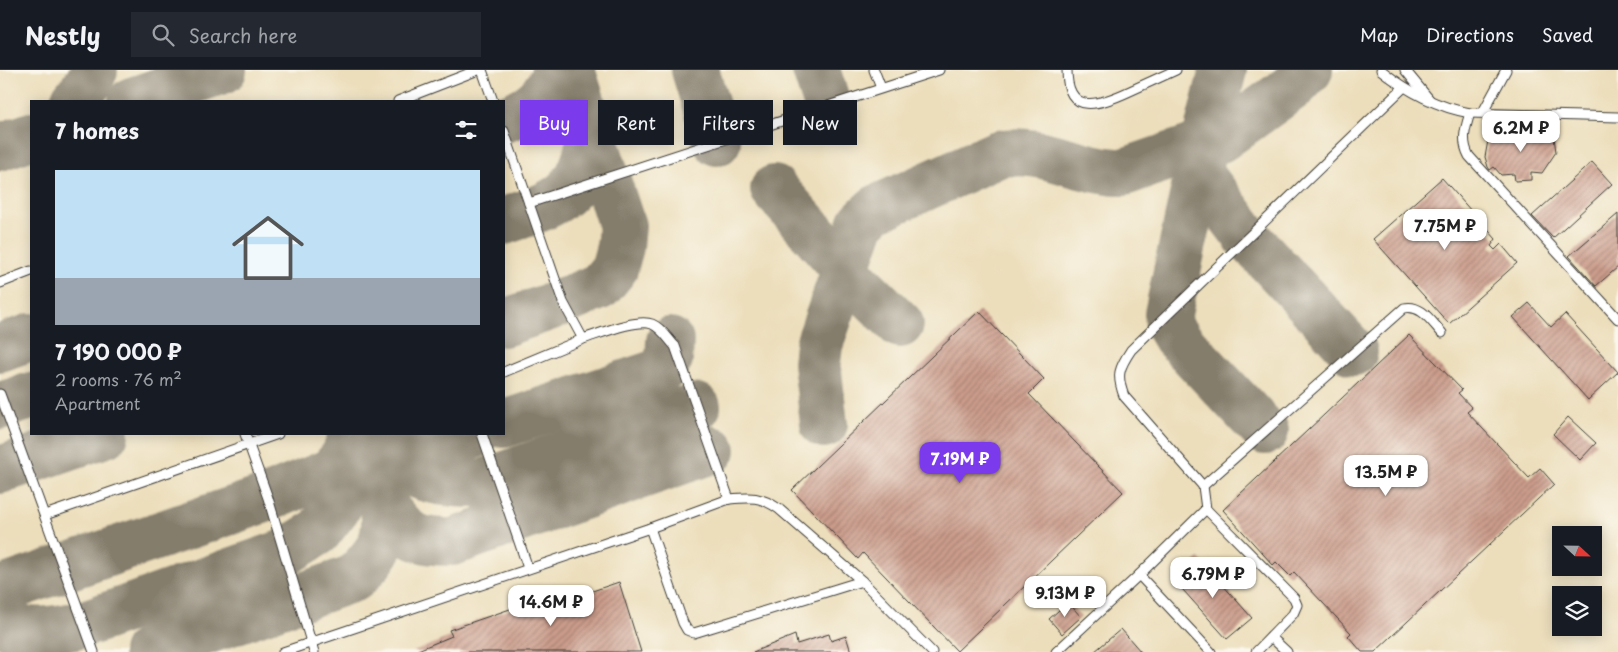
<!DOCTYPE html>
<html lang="en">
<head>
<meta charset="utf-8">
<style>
  body { margin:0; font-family:"Playpen Sans",sans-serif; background:#242831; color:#f1f3f6; height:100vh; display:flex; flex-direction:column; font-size:19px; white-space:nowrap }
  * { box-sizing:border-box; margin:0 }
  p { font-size:16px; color:#9ea1a6 }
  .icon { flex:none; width:28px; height:28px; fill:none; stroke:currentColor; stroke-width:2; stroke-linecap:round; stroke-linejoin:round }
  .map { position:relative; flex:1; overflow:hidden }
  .details { position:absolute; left:30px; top:30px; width:475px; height:335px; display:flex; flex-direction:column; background:#171b24; border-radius:0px; box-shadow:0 2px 12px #0003 }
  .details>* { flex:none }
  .hud { position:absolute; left:520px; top:30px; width:475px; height:45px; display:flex; gap:10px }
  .needle { width:32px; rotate:112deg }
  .buttons { position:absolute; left:1552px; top:456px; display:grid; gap:10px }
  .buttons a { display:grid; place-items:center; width:50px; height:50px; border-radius:0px; background:#171b24; box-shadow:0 2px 12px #0003; font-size:25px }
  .price { position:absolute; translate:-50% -42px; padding:0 11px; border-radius:10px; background:#fff; color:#222; font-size:16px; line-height:32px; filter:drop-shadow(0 1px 2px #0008) }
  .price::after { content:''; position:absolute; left:50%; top:30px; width:15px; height:11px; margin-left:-8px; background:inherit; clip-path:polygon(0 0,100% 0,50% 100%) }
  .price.selected { background:#7c3aed; color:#fff }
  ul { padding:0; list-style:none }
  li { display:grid; align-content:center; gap:10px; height:265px; padding:0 25px }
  li span { display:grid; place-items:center; height:155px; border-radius:0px; color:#555 }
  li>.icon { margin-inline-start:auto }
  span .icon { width:90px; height:90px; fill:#fffc; stroke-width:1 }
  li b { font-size:21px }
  h2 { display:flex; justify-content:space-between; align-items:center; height:60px; padding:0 25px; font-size:21px }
  .pill { padding:0 18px; border-radius:0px; background:#171b24; box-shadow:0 2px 12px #0003; font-size:18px; line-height:45px }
  .pill.selected { background:#7c3aed; color:#fff }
  header { display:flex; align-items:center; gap:30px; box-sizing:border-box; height:70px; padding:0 25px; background:#171b24; border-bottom:1px solid #363941 }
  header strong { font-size:24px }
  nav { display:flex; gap:28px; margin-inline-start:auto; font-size:18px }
  .search { width:350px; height:45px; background:#242831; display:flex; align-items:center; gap:12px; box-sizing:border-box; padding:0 18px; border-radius:0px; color:#9ea1a6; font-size:19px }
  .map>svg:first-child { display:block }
</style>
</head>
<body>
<header>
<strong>Nestly</strong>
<div class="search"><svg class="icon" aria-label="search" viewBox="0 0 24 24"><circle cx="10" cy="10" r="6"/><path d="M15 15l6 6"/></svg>Search here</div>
<nav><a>Map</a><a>Directions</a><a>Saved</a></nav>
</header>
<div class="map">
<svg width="1618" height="582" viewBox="0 0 1618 582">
  <defs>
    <pattern id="building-hatch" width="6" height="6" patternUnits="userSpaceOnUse" patternTransform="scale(1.25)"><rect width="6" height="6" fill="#cb9c8b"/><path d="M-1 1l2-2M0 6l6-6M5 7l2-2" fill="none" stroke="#a47e71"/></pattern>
  </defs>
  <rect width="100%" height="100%" fill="#fbf7ec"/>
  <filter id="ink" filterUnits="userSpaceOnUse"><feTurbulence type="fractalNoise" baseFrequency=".02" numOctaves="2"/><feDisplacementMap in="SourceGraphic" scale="10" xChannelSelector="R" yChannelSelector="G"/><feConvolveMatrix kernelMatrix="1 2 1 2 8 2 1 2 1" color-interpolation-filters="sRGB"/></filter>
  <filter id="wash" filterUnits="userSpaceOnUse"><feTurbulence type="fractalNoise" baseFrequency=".0096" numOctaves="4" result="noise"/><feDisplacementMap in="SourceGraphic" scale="20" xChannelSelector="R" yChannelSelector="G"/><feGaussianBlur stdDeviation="1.12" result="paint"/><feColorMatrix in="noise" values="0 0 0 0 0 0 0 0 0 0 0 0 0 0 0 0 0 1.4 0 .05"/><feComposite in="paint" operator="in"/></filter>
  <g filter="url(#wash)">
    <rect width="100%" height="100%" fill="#ecdebb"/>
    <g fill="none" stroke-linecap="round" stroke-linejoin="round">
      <g stroke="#847d6c" stroke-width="48">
        <polyline points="695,0 717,72"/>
        <polyline points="816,0 828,36"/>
        <polyline points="1223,0 1200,93 1202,107 1248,168 1354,282"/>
        <polyline points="74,31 89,12 94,0"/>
        <polyline points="132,31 223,0"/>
        <path d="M 504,49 C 533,39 545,28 557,0"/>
        <polyline points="0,77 31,66"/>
        <polyline points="1200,93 1168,244 1169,256 1175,266 1265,361"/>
        <polyline points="774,119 859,214 900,254"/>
        <path d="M 504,151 C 553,134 581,128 590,69"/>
        <polyline points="504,253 563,232 600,216 614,199 620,177 622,156 571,0"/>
        <polyline points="0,278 31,267"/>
        <polyline points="0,336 31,326"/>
        <polyline points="504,354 660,302 669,289 670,271"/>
        <path d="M 824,354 L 817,293 L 819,275 L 862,152 L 876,139 L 998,84 C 1041,75 1081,102 1124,102 L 1220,69 L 1295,15 L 1309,0"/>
        <path d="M 362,364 C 399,403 425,415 480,414 L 697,337"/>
        <path d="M 377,371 C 412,393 441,376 476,364"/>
        <polyline points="0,400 105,364"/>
        <path d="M 385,437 C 406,466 416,472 453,472 L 712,380"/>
        <polyline points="0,520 268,428 331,402 344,387 353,364"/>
        <path d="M 0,554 C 31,564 53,561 84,554 L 284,483 L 318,462 L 338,436 L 351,411 L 362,372"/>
        <path d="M 147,582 L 354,508 C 365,497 379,483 383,468 C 392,434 370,395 359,364"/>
      </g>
    </g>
    <g id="blocks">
      <g fill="url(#building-hatch)">
        <polygon points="1553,60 1556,82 1542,103 1531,102 1531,110 1515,111 1514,104 1501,105 1494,97 1490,100 1488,97 1485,87 1489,65"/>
        <polygon points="1592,92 1612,114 1553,168 1532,146"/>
        <polygon points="1442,108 1496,169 1491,176 1495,180 1501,174 1517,193 1449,254 1373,169"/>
        <polygon points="1618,144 1618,197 1596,216 1569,186"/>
        <polygon points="1529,233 1551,257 1565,244 1618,302 1588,330 1513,247"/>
        <polygon points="979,241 1044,309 1029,324 1123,422 957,581 863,483 858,489 792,420"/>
        <polygon points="1409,265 1462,320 1458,323 1472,338 1467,342 1529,408 1540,398 1554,414 1375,582 1362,582 1348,566 1351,563 1294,502 1290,506 1276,492 1273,495 1223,440"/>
        <polygon points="1568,347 1596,373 1580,390 1553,364"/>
        <polygon points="1199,488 1252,548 1227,569 1174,510"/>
        <polygon points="619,512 641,582 413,582 452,566 449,560 545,527 557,533"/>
        <polygon points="1068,532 1081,547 1062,564 1049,549"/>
        <polygon points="1121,559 1141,582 1094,582"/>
        <polygon points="829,564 831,571 846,566 851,582 753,582 795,565 797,574"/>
      </g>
    </g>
  </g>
  <g filter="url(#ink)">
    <use href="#blocks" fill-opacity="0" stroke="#3b3934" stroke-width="1"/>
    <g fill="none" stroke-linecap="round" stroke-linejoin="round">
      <g stroke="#3b3934" stroke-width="11">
        <g id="service">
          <polyline points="482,0 493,31"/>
          <polyline points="874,0 881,18"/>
          <path d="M 1067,0 C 1067,47 1100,35 1130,21 C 1145,14 1161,7 1176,0"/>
          <path d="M 1381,0 C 1407,21 1436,37 1470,43 L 1618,47"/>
          <polyline points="1405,0 1429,29"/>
          <polyline points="398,31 478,0"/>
          <polyline points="1483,42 1506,0"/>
          <path d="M 1470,43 C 1465,59 1461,71 1469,86 L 1618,249"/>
          <polyline points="529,133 939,0"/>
          <polyline points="0,213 31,201"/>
          <polyline points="504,302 583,269"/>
          <polyline points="0,324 94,582"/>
          <polyline points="245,364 268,428 314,582"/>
          <polyline points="482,364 528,498"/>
          <path d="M 1203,416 L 1404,238 C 1421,234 1431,251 1442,263"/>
          <path d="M 729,429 C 751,427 760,426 779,439 L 862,511 L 932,582"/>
          <polyline points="45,445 278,364"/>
          <polyline points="650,458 683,553 687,560 694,563 862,511"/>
          <polyline points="1139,505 1211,582"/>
          <polyline points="1271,567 1287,582"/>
          <path d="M 283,582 L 650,458 L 729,429 L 675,276 C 668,269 662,258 652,254 C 637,248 599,264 583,269 L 563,232 L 504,61"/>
          <polyline points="1056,582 1139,505 1206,439"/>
          <path d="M 1256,582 L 1293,544 L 1297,535 L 1294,528 L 1206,439 L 1203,416 L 1124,326 C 1116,305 1119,298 1131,280 L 1403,18"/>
        </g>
      </g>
      <use href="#service" stroke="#fff" stroke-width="9"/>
    </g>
  </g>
</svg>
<div class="buttons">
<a><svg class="needle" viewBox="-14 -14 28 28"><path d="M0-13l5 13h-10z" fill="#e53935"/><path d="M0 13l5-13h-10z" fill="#9ea1a6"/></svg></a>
<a><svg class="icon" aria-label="layers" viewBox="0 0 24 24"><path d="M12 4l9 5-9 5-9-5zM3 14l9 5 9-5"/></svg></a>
</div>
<b class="price" style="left:1521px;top:83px">6.2M ₽</b>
<b class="price" style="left:1445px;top:181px">7.75M ₽</b>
<b class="price selected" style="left:960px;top:414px">7.19M ₽</b>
<b class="price" style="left:1386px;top:427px">13.5M ₽</b>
<b class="price" style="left:1213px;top:529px">6.79M ₽</b>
<b class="price" style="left:1065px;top:548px">9.13M ₽</b>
<b class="price" style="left:551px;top:557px">14.6M ₽</b>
<div class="hud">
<a class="pill selected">Buy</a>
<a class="pill">Rent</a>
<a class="pill">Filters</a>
<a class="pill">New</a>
</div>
<section class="details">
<h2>7 homes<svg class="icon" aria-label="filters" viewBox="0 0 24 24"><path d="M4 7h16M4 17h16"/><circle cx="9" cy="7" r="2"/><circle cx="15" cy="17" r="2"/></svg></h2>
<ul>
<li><span style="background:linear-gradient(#bfe0f5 70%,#9aa5b1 0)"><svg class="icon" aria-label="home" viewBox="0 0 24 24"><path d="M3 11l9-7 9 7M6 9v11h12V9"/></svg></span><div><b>7 190 000 ₽</b><p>2 rooms · 76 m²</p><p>Apartment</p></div></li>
</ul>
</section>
</div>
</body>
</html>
